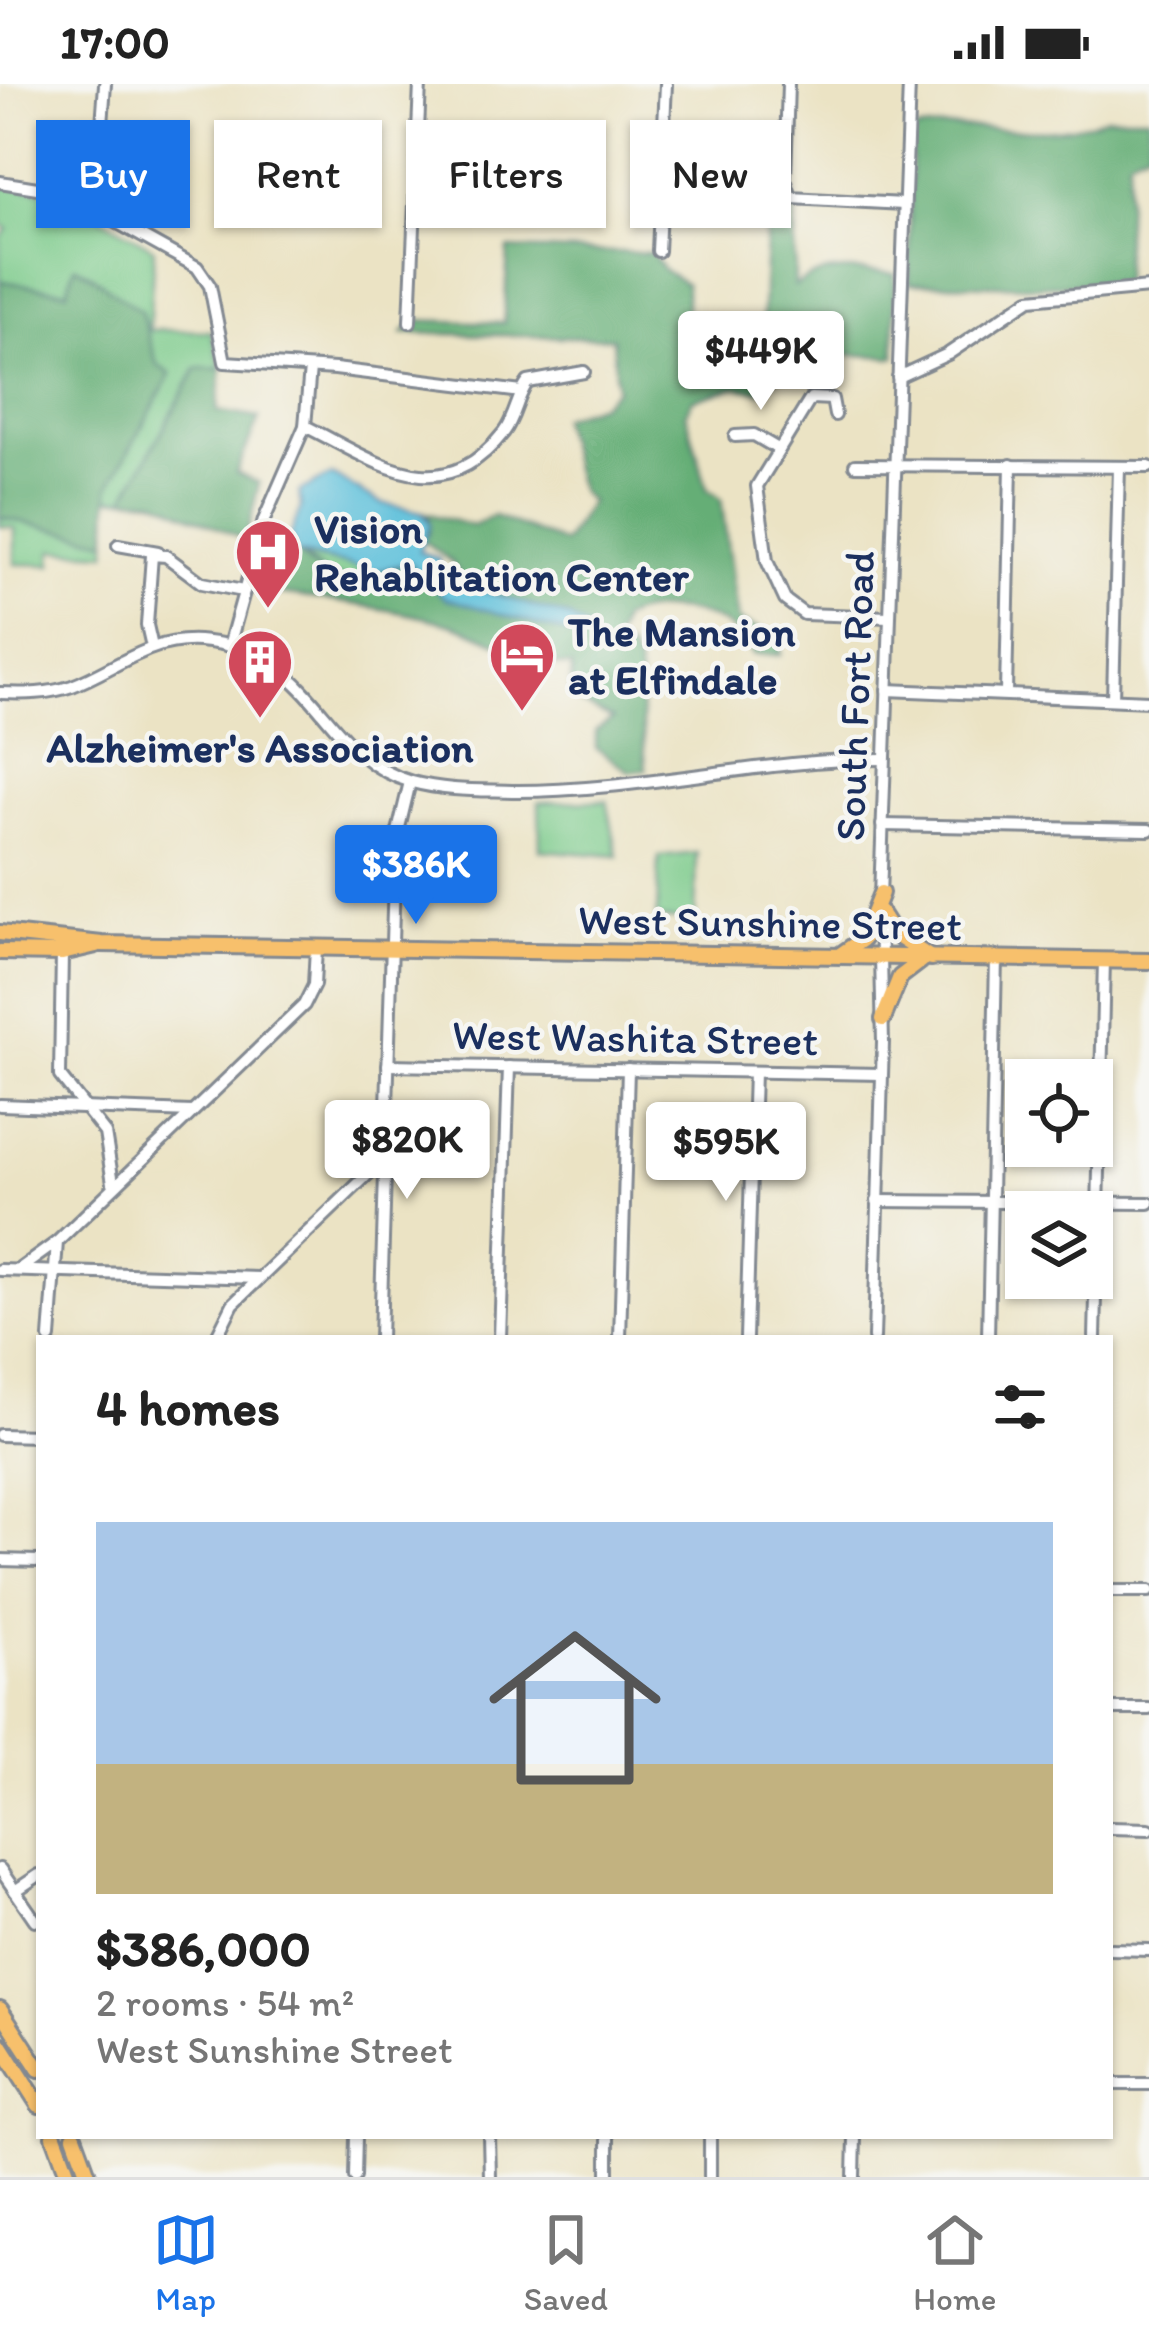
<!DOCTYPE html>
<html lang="en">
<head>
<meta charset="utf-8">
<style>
  body { margin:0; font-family:Itim,sans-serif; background:#f2f2f2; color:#222; height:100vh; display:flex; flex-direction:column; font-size:45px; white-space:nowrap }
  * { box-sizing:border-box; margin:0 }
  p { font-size:39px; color:#767676 }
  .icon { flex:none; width:66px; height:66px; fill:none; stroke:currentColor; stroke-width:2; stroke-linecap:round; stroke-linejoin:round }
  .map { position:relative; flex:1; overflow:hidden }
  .side { position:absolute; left:36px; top:1251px; width:1077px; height:804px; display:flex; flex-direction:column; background:#fff; border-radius:0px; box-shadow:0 3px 9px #0004 }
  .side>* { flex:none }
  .guide { position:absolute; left:36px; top:36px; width:1077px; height:108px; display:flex; gap:24px }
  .tools { position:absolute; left:1005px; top:975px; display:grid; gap:24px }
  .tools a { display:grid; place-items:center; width:108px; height:108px; border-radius:0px; background:#fff; box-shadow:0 3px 9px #0004; font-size:60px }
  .price { position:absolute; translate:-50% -102px; padding:0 27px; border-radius:12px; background:#fff; color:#222; font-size:39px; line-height:78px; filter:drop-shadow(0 3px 6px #0008) }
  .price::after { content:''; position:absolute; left:50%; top:72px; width:36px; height:27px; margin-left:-18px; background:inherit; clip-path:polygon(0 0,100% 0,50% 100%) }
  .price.on { background:#1a73e8; color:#fff }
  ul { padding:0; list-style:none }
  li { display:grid; align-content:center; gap:24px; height:636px; padding:0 60px }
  li span { display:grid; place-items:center; height:372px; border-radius:0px; color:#555 }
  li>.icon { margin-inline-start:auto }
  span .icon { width:216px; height:216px; fill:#fffc; stroke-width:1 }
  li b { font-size:51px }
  h2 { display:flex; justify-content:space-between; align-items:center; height:144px; padding:0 60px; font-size:51px }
  .pill { padding:0 42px; border-radius:0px; background:#fff; box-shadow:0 3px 9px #0004; font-size:42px; line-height:108px }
  .pill.on { background:#1a73e8; color:#fff }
  .status { display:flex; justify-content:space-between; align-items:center; height:84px; padding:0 60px; background:#fff; direction:ltr }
  .status svg { height:33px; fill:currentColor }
  .menu { display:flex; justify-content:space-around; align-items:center; height:168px; border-top:3px solid #e0e0e0; background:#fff; font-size:33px; color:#767676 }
  .menu a { display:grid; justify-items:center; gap:6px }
  .menu .on { color:#1a73e8 }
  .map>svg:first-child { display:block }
</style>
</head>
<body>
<div class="status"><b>17:00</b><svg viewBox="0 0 49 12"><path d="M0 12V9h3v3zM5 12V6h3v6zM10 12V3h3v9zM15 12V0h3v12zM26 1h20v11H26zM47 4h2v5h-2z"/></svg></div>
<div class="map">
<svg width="1149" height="2093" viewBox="0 0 1149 2093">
  <rect width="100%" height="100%" fill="#f6f6f2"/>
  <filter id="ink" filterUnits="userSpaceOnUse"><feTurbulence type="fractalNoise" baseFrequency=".00833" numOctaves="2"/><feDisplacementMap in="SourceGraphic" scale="24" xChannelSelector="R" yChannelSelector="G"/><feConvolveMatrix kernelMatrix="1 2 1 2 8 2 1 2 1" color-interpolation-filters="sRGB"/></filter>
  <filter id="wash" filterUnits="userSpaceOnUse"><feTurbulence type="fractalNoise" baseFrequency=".004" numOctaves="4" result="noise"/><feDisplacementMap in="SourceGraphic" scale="48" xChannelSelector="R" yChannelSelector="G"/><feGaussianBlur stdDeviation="2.7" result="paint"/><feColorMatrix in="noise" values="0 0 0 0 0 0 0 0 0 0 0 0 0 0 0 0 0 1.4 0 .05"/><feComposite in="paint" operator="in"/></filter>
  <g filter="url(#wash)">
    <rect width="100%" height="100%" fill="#ebe3c4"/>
    <g fill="#7cca8a" stroke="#4c7c74" stroke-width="3">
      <polygon points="0,101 58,109 154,164 149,246 211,247 222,285 196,285 125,414 108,414 109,403 171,290 157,281 141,227 99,200 68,207 0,197 0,154 8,145 0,140"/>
      <polygon points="0,433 108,457 107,469 53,466 52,481 15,480 15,444 0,442"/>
      <polygon points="303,472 384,487 387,504 326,491"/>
      <polygon points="607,717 618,772 540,766 539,718"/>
      <polygon points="697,769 695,837 657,834 659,773"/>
    </g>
    <g fill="#65ae76" stroke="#406e6a" stroke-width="3">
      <path d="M 1106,32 L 1149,32 L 1149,64 L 1129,74 L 1123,198 L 1036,202 L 909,199 L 912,48 C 974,33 1050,61 1106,32 Z"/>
      <path d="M 760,107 L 785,115 L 794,125 L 795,202 C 825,180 859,186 895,190 L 895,273 C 830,270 812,263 761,307 L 735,303 L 692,316 L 686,329 L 707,405 L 721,415 L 738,537 L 780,552 L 780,571 L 752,570 C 732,527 662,515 622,535 L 614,559 L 629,565 L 638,580 L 646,686 L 630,688 L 596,664 L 596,646 L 613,635 L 570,614 L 572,583 C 528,580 492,552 450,540 C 384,522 315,515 248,506 L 259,471 L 271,471 L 276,456 L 290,452 C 298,492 353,497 386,504 L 384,487 L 410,479 L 445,514 L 569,533 L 468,503 L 452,478 L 422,456 L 429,448 L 429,434 L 422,428 L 473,442 L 494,432 L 564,459 L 590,418 L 579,408 L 560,334 L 600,320 L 616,305 L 613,254 L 403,249 L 415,236 L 504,239 L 508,165 L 652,169 L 664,186 L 686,200 L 686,249 L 762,251 L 767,132 L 757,120 Z"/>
      <path d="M 75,182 C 99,192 115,213 141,227 L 157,281 L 171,290 L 109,403 L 108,457 L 0,433 L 0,197 L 67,207 Z"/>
      <polygon points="197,284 222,285 217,327 259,334 236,389 259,399 246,456 156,416 125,414"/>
    </g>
    <polygon fill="#5cbfda" stroke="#3c779c" stroke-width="3" points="332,391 381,419 422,428 430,440 419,467 439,475 445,490 457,499 569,533 589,547 588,555 445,514 410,479 375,487 297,469 290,452 301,423 299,408"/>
  </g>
  <g filter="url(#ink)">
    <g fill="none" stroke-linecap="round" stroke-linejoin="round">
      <g stroke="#838991" stroke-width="16">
        <g id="minor">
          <polyline points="788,0 785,95 791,114 904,120"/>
          <polyline points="0,98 62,108 197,183 210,202 225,278 335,285 522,308"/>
          <polyline points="86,121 99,82 105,0"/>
          <polyline points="658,167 666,0"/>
          <polyline points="410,238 420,0"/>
          <polyline points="898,293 948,270 1030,215 1149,204"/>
          <polyline points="835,331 832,315 811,314 757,402 767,477 785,516 804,530 889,533"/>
          <path d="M 305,342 C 378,378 440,429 504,348 C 516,332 517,312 528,298 L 584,288"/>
          <polyline points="735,352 754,351 778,365"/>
          <polyline points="855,381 1149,383"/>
          <polyline points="118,461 158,468"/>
          <polyline points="229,562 264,436 305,342 310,284"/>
          <polyline points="152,563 147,541 152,471 166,472 202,499 243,507"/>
          <polyline points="887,606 1149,617"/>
          <path d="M 0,609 C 25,610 49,610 72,602 C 116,585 149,554 199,557 C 319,565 319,672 412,698 C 445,707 479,706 512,707 C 637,708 759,675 884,675"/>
          <polyline points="1006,609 1011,381"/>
          <polyline points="1113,615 1119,383"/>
          <polyline points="882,741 1149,746"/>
          <polyline points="880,813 909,0"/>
          <polyline points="62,869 60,992 105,1049 113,1099"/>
          <polyline points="388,981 881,990"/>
          <polyline points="0,1021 192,1028"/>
          <polyline points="877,1117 1149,1119"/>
          <polyline points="21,1184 57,1158"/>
          <polyline points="0,1186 259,1194"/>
          <polyline points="50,1254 57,1158 304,921 314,901 316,864"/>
          <polyline points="216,1254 233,1220 385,1074"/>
          <polyline points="380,1254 395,760 410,698"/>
          <polyline points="500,1254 509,983"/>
          <polyline points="620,1254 628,985"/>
          <polyline points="746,1254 754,988"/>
          <polyline points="874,1254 883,958 880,831"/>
          <polyline points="988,1254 996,874"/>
          <polyline points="1095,1254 1104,876"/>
          <polyline points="0,1351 39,1352"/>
          <polyline points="0,1476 39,1477"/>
          <polyline points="1110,1507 1149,1507"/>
          <polyline points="1110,1625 1149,1625"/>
          <polyline points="1110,1744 1149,1745"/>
          <polyline points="0,1785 35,1836"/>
          <polyline points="15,1807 39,1791"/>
          <polyline points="1110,1865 1149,1866"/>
          <polyline points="1110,2000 1149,2000"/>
          <polyline points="489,2052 490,2093"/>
          <polyline points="608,2052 608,2093"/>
          <polyline points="355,2093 356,2052"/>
          <polyline points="710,2093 710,2052"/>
          <polyline points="854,2093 855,2052"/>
        </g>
      </g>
      <g stroke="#838991" stroke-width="20">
        <g id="major">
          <polyline points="880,828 894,850 931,874"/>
          <polyline points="0,849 102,860 1149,877"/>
          <polyline points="0,868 62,869 96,861"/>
          <polyline points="840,871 863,855 881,809"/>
          <polyline points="883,935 900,893 921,877"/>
          <polyline points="0,1925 39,1985"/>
          <polyline points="0,1960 39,2021"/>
          <polyline points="54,2052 69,2093"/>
          <polyline points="74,2052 89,2093"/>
        </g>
      </g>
      <use href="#minor" stroke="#fff" stroke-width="10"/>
      <use href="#major" stroke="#f7c06c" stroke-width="14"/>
    </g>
  </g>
  <defs>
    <g id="hospital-pin" transform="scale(3.45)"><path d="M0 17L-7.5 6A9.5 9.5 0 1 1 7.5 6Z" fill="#d1495b" stroke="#f6f6f2"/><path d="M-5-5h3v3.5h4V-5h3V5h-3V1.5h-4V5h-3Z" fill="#fff"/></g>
    <g id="hotel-pin" transform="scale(3.45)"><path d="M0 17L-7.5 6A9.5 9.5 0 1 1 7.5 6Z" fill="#d1495b" stroke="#f6f6f2"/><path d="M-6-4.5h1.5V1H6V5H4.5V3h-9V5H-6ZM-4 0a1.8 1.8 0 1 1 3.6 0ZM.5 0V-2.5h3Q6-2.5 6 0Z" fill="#fff"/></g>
    <g id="building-pin" transform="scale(3.45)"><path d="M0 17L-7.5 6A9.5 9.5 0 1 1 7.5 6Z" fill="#d1495b" stroke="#f6f6f2"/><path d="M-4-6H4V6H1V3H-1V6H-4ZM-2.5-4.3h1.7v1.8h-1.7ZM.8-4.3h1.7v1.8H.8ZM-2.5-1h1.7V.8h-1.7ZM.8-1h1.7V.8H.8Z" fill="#fff"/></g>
  </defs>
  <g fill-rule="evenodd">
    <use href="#hospital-pin" x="268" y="468"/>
    <use href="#hotel-pin" x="522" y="571"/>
    <use href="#building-pin" x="260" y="578"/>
  </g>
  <g text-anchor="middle" stroke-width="9" stroke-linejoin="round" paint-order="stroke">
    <g font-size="42" font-weight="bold" fill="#1b2f5e" stroke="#f6f6f2" text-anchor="start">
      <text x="314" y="459">Vision<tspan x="314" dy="48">Rehablitation Center</tspan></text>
      <text x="568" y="562">The Mansion<tspan x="568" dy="48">at Elfindale</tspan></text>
      <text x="260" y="678" text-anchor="middle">Alzheimer's Association</text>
    </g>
    <g font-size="42" fill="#1b2f5e" stroke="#f6f6f2">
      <text transform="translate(854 612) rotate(-88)" y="15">South Fort Road</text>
      <text transform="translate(770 838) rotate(1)" y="15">West Sunshine Street</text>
      <text transform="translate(635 953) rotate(1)" y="15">West Washita Street</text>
    </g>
  </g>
</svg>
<div class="tools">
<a><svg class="icon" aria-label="locate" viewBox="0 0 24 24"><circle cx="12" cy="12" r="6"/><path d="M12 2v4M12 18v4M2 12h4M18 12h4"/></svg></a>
<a><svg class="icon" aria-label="layers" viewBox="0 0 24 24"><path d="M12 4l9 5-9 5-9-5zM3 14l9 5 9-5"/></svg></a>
</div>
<b class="price" style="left:761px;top:329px">$449K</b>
<b class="price on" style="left:416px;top:843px">$386K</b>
<b class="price" style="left:407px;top:1118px">$820K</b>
<b class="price" style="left:726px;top:1120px">$595K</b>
<div class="guide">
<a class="pill on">Buy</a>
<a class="pill">Rent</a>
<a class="pill">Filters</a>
<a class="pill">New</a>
</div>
<section class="side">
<h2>4 homes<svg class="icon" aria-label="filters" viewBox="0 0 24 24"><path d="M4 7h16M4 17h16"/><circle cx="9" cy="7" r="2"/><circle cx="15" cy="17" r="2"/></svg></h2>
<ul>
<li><span style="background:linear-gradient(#a9c7e8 65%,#c2b280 0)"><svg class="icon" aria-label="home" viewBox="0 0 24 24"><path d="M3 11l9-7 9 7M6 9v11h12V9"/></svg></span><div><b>$386,000</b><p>2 rooms · 54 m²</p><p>West Sunshine Street</p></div></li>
</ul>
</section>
</div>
<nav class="menu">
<a class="on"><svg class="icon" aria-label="map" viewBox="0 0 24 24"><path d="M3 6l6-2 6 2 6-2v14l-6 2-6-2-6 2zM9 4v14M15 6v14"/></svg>Map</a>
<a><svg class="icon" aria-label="saved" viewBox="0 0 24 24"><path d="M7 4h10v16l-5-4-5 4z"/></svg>Saved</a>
<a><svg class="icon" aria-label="home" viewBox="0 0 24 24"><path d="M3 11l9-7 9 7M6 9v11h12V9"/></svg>Home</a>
</nav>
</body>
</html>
